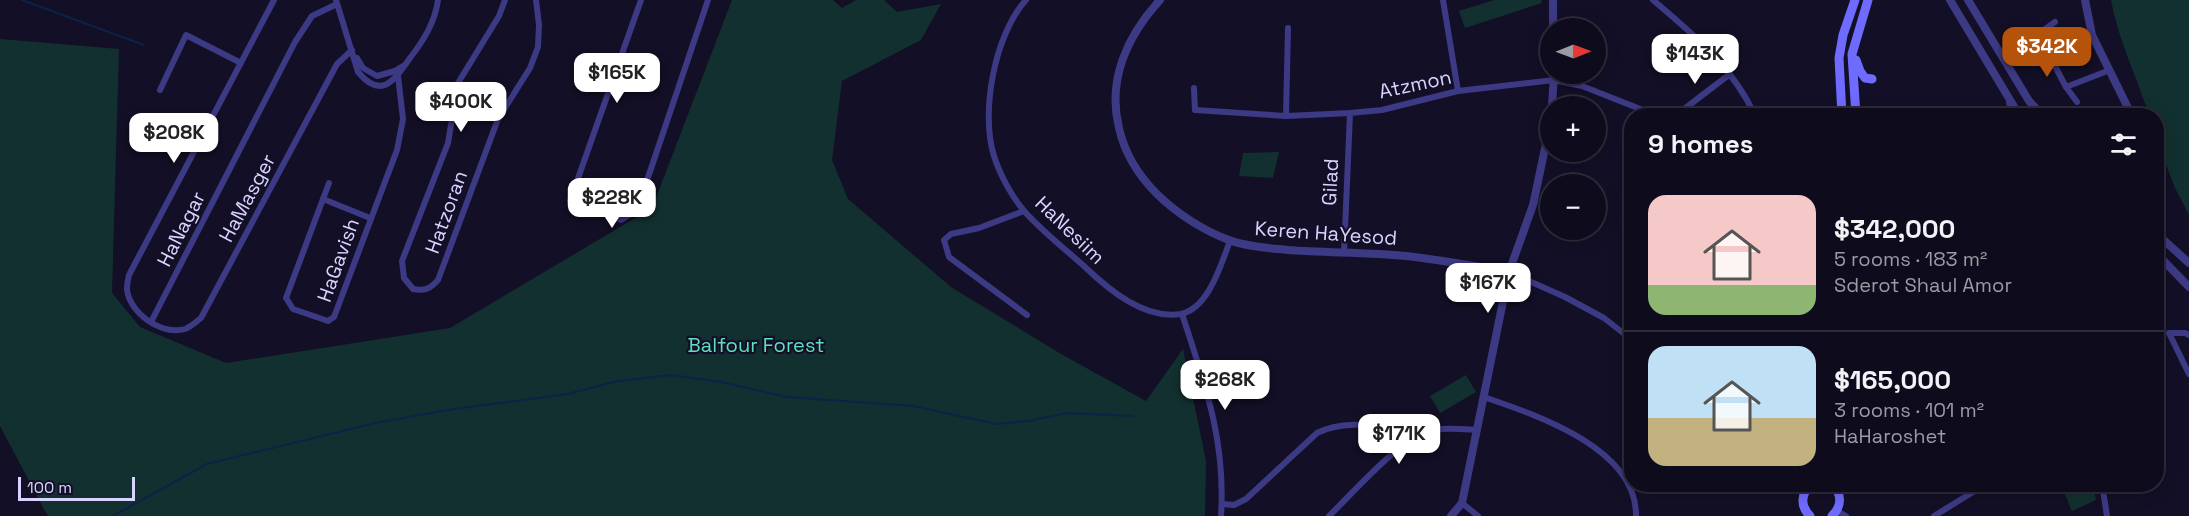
<!DOCTYPE html>
<html lang="en">
<head>
<meta charset="utf-8">
<style>
  body { margin:0; font-family:"Space Grotesk",sans-serif; background:#1c1929; color:#f1f3f6; height:100vh; display:flex; flex-direction:column; font-size:22px; white-space:nowrap }
  * { box-sizing:border-box; margin:0 }
  p { font-size:20px; color:#9b9ba3 }
  .icon { flex:none; width:33px; height:33px; fill:none; stroke:currentColor; stroke-width:2; stroke-linecap:round; stroke-linejoin:round }
  .map { position:relative; flex:1; overflow:hidden }
  .sheet { position:absolute; left:1624px; top:108px; width:540px; height:384px; display:flex; flex-direction:column; background:#0e0b1c; border-radius:24px; box-shadow:0 3px 15px #0003,0 0 0 2px #2e2b3b }
  .sheet>* { flex:none }
  .needle { width:39px; rotate:89deg }
  .tools { position:absolute; left:1540px; top:18px; display:grid; gap:12px }
  .tools a { display:grid; place-items:center; width:66px; height:66px; border-radius:50%; background:#0e0b1c; box-shadow:0 3px 15px #0003,0 0 0 2px #2e2b3b; font-size:30px }
  .scale { position:absolute; left:18px; bottom:15px; width:117px; box-sizing:border-box; padding-left:6px; border:3px solid #d9d4ff; border-top:0; font-size:16px; line-height:21px; white-space:nowrap; color:#d9d4ff; -webkit-text-stroke:4px #130f26; paint-order:stroke }
  .price { position:absolute; translate:-50% -51px; padding:0 14px; border-radius:12px; background:#fff; color:#222; font-size:20px; line-height:39px; filter:drop-shadow(0 2px 3px #0008) }
  .price::after { content:''; position:absolute; left:50%; top:36px; width:18px; height:14px; margin-left:-9px; background:inherit; clip-path:polygon(0 0,100% 0,50% 100%) }
  .price.on { background:#b45309; color:#fff }
  ul { padding:0; list-style:none }
  li { display:flex; align-items:center; gap:18px; height:150px; padding:0 24px }
  li+li { border-top:2px solid #2e2b3b }
  li span { display:grid; place-items:center; flex:none; width:168px; height:120px; border-radius:18px; color:#555 }
  li>.icon { margin-inline-start:auto }
  span .icon { width:72px; height:72px; fill:#fffc; stroke-width:1 }
  li b { font-size:26px }
  h2 { display:flex; justify-content:space-between; align-items:center; height:72px; padding:0 24px; font-size:26px }
  .map>svg:first-child { display:block }
</style>
</head>
<body>
<div class="map">
<svg width="2189" height="516" viewBox="0 0 2189 516">
  <rect width="100%" height="100%" fill="#130f26"/>
  <g fill="#12302f">
    <polygon points="732,0 833,0 842,8 856,0 884,0 897,12 941,4 921,40 842,81 832,160 848,199 951,287 1061,354 1146,401 1183,349 1206,461 1205,516 49,516 46,513 0,426 0,39 119,49 112,293 140,327 226,363 450,328 652,208"/>
    <polygon points="1494,0 1541,0 1542,3 1465,28 1459,11"/>
    <path d="M 2111,0 L 2189,0 L 2189,215 L 2175,188 L 2157,141 L 2157,116 L 2149,115 C 2137,77 2118,40 2111,0 Z"/>
    <polygon points="1279,152 1273,178 1239,176 1243,153"/>
    <polygon points="1466,375 1476,392 1440,413 1430,396"/>
    <polygon points="2061,485 2093,485 2096,500 2072,511"/>
  </g>
  <g fill="none" stroke-linecap="round" stroke-linejoin="round">
    <g stroke="#0c2248" stroke-width="2">
      <polyline points="22,0 144,45"/>
      <polyline points="113,516 207,464 375,423 454,409 568,394 618,381 671,375 721,382 787,397 913,406 996,424 1028,421 1067,413 1133,416"/>
    </g>
    <g stroke="#3d3a85" stroke-width="6">
      <path d="M 274,0 L 129,275 C 128,279 127,285 127,289 C 129,313 162,336 185,329 C 191,327 196,322 201,318 L 337,64 L 352,50"/>
      <path d="M 336,0 L 358,72 C 382,101 395,79 410,58 C 424,40 435,22 438,0"/>
      <path d="M 505,0 L 499,16 L 458,83 L 448,143 L 402,261 L 404,278 L 413,289 C 425,291 430,289 438,280 L 498,119 L 530,68 L 538,47 L 539,25 L 536,0"/>
      <polyline points="641,0 570,201 621,220 637,210 708,0"/>
      <path d="M 1026,0 C 995,34 980,112 994,156 C 1000,175 1012,197 1025,212 C 1043,232 1065,249 1085,267 C 1109,290 1145,320 1181,314 C 1209,308 1221,264 1230,241"/>
      <polyline points="1443,0 1458,91"/>
      <path d="M 1653,0 C 1692,33 1734,68 1755,116"/>
      <polyline points="2055,22 2038,34 2066,87 2110,70"/>
      <polyline points="357,58 363,68 377,76 395,71 403,66"/>
      <polyline points="2066,87 2077,102"/>
      <polyline points="1194,88 1195,110 1286,116 1350,113 1382,110 1458,91 1554,80 1582,86 1658,116"/>
      <polyline points="160,90 186,35 241,63"/>
      <polyline points="1286,116 1288,28"/>
      <polyline points="1675,116 1730,74"/>
      <polyline points="329,183 286,298 293,309 328,321 334,317 397,150 403,119 398,76"/>
      <polyline points="323,199 370,218"/>
      <polyline points="1024,211 979,228 951,234 944,240 949,257 1027,315"/>
      <polyline points="1344,253 1350,113"/>
      <polyline points="1509,272 1565,297 1604,318 1632,340"/>
      <path d="M 1182,314 C 1205,384 1226,441 1221,516"/>
      <polyline points="151,322 295,42 312,16 337,4"/>
      <polyline points="2189,335 2185,333 2169,333 2189,374"/>
      <path d="M 1484,397 C 1536,415 1637,448 1636,516"/>
      <polyline points="2102,484 2107,516"/>
      <polyline points="1462,503 1478,516"/>
      <path d="M 1222,504 L 1234,505 L 1246,499 L 1317,433 C 1336,423 1372,422 1392,430 C 1398,432 1403,436 1408,440"/>
      <polyline points="1837,511 1846,516"/>
      <path d="M 1329,516 C 1352,494 1399,440 1427,432 C 1443,427 1460,429 1477,430"/>
      <polyline points="1934,516 1986,484"/>
    </g>
    <g stroke="#3d3a85" stroke-width="8">
      <path d="M 1160,0 C 1127,36 1107,80 1119,128 C 1125,155 1138,175 1157,194 C 1176,213 1204,231 1229,240 C 1247,247 1269,248 1288,250 C 1327,253 1367,252 1406,256 C 1441,260 1475,266 1509,272"/>
      <polyline points="1553,0 1553,28"/>
      <polyline points="1950,0 2016,110 2022,116"/>
      <polyline points="1968,0 2029,101 2043,116"/>
      <polyline points="2085,0 2092,35 2132,116"/>
      <polyline points="1552,106 1554,74"/>
      <polyline points="2009,116 2011,109 2010,102"/>
      <polyline points="2157,234 2189,263"/>
      <polyline points="2157,254 2189,287"/>
      <polyline points="1451,516 1462,503 1509,272 1533,205 1551,120"/>
    </g>
    <g stroke="#6f6bff" stroke-width="9">
      <polyline points="1856,60 1860,71 1865,78 1872,79"/>
      <polyline points="1842,116 1839,58 1843,35 1855,0"/>
      <polyline points="1856,116 1852,54 1868,0"/>
      <path d="M 1832,484 C 1842,494 1842,506 1832,516"/>
      <path d="M 1810,516 C 1800,506 1801,494 1811,484"/>
    </g>
  </g>
  <g text-anchor="middle" stroke-width="4.5" stroke-linejoin="round" paint-order="stroke">
    <g font-size="20" fill="#d9d4ff" stroke="#130f26">
      <text transform="translate(1415 84) rotate(-12)" y="7">Atzmon</text>
      <text transform="translate(1330 182) rotate(-87)" y="7">Gilad</text>
      <text transform="translate(247 198) rotate(-62)" y="7">HaMasger</text>
      <text transform="translate(446 212) rotate(-70)" y="7">Hatzoran</text>
      <text transform="translate(181 229) rotate(-63)" y="7">HaNagar</text>
      <text transform="translate(1070 230) rotate(44)" y="7">HaNesiim</text>
      <text transform="translate(1326 233) rotate(4)" y="7">Keren HaYesod</text>
      <text transform="translate(338 260) rotate(-70)" y="7">HaGavish</text>
    </g>
    <g font-size="20" fill="#5fe0c0" stroke="#130f26">
      <text x="756" y="352">Balfour Forest</text>
    </g>
  </g>
</svg>
<div class="tools">
<a><svg class="needle" viewBox="-14 -14 28 28"><path d="M0-13l5 13h-10z" fill="#e53935"/><path d="M0 13l5-13h-10z" fill="#9b9ba3"/></svg></a>
<a>+</a>
<a>−</a>
</div>
<div class="scale">100 m</div>
<b class="price on" style="left:2047px;top:78px">$342K</b>
<b class="price" style="left:1695px;top:85px">$143K</b>
<b class="price" style="left:617px;top:104px">$165K</b>
<b class="price" style="left:461px;top:133px">$400K</b>
<b class="price" style="left:174px;top:164px">$208K</b>
<b class="price" style="left:612px;top:229px">$228K</b>
<b class="price" style="left:1488px;top:314px">$167K</b>
<b class="price" style="left:1225px;top:411px">$268K</b>
<b class="price" style="left:1399px;top:465px">$171K</b>
<section class="sheet">
<h2>9 homes<svg class="icon" aria-label="filters" viewBox="0 0 24 24"><path d="M4 7h16M4 17h16"/><circle cx="9" cy="7" r="2"/><circle cx="15" cy="17" r="2"/></svg></h2>
<ul>
<li><span style="background:linear-gradient(#f6c9c9 75%,#8fb573 0)"><svg class="icon" aria-label="home" viewBox="0 0 24 24"><path d="M3 11l9-7 9 7M6 9v11h12V9"/></svg></span><div><b>$342,000</b><p>5 rooms · 183 m²</p><p>Sderot Shaul Amor</p></div></li>
<li><span style="background:linear-gradient(#bfe0f5 60%,#c2b280 0)"><svg class="icon" aria-label="home" viewBox="0 0 24 24"><path d="M3 11l9-7 9 7M6 9v11h12V9"/></svg></span><div><b>$165,000</b><p>3 rooms · 101 m²</p><p>HaHaroshet</p></div></li>
</ul>
</section>
</div>
</body>
</html>
